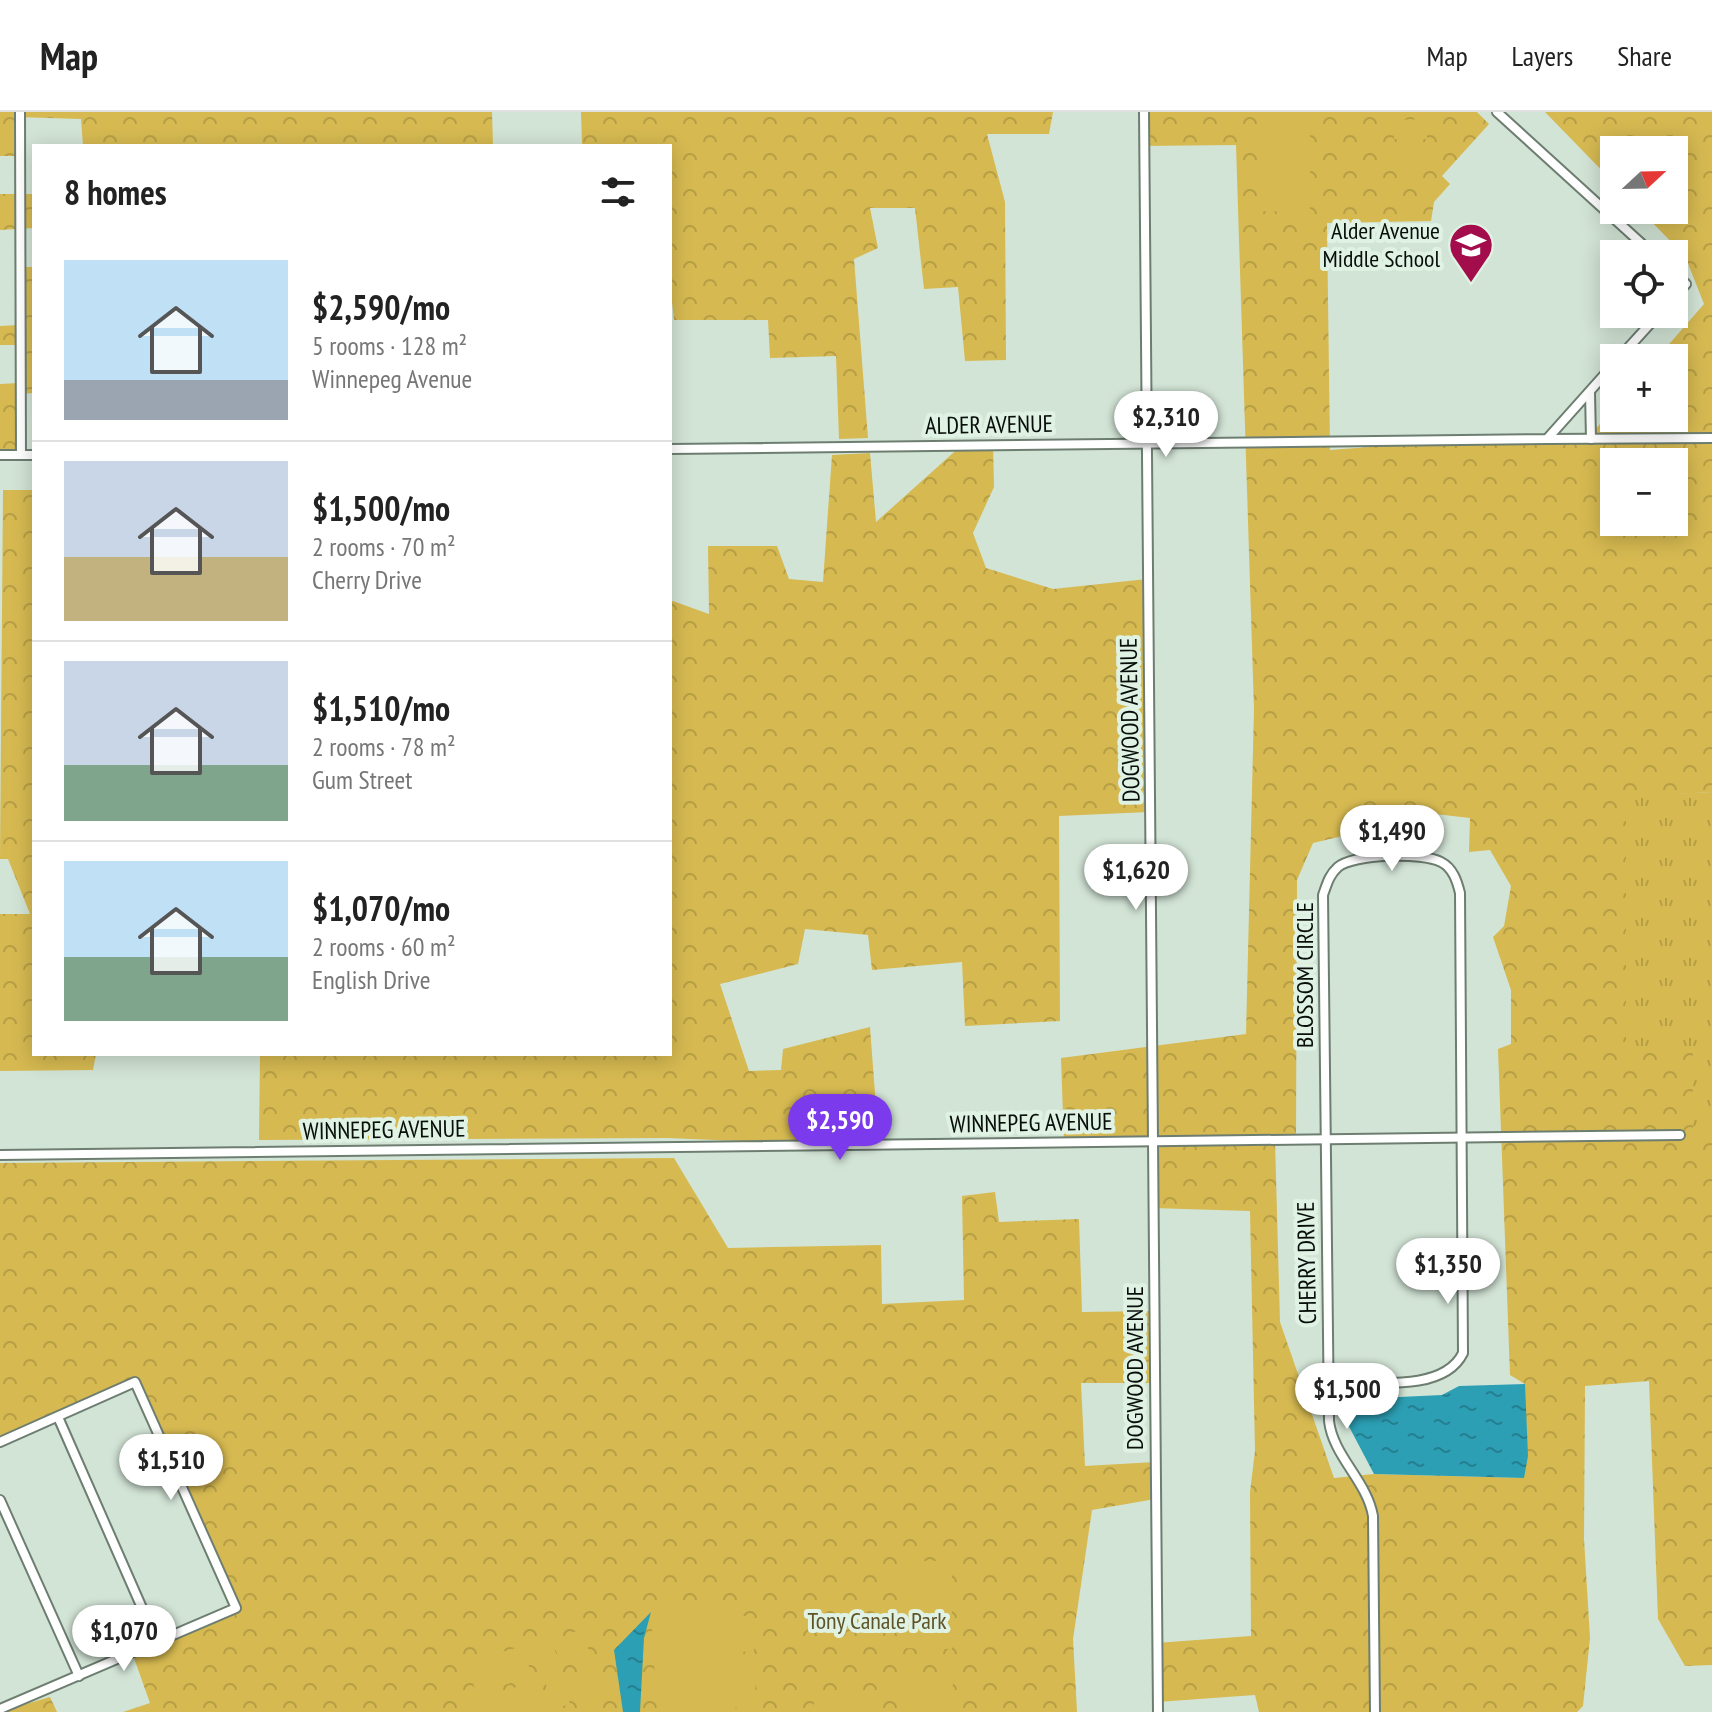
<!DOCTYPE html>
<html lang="en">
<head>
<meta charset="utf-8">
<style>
  body { margin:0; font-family:"PT Sans Narrow",sans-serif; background:#f6f6f6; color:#222; height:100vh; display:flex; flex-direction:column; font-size:30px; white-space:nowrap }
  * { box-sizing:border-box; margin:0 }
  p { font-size:26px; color:#767676 }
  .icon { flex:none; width:44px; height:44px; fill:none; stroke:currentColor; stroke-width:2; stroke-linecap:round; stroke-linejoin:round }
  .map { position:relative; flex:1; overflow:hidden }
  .side { position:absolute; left:32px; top:32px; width:640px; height:912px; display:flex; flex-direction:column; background:#fff; border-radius:0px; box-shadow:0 4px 20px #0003 }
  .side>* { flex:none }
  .needle { width:52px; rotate:68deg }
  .tools { position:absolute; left:1600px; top:24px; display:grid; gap:16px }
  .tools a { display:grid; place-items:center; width:88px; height:88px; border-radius:0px; background:#fff; box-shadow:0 4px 20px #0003; font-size:40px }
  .price { position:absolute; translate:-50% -68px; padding:0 18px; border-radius:28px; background:#fff; color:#222; font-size:26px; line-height:52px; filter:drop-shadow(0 2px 4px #0008) }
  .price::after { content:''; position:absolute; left:50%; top:48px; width:24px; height:18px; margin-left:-12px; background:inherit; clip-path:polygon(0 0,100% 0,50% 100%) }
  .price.current { background:#7c3aed; color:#fff }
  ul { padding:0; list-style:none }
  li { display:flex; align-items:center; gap:24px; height:200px; padding:0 32px }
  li+li { border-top:2px solid #e0e0e0 }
  li span { display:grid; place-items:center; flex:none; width:224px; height:160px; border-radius:0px; color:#555 }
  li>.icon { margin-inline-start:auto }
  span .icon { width:96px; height:96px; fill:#fffc; stroke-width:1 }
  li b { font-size:34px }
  h2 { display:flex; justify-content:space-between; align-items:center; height:96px; padding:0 32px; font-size:34px }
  header { display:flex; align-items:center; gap:48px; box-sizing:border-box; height:112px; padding:0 40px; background:#fff; border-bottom:2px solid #e0e0e0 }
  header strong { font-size:38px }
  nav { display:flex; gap:44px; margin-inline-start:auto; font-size:28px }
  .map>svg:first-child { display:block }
</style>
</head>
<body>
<header>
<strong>Map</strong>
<nav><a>Map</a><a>Layers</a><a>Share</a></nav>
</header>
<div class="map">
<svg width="1712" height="1600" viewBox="0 0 1712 1600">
  <defs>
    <pattern id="grass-tufts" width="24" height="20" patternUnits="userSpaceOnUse" patternTransform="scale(2)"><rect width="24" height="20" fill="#d6b951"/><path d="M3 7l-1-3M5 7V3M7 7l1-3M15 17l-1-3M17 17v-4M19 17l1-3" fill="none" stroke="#b69e45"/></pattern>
    <pattern id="forest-crowns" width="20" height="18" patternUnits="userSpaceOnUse" patternTransform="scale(2)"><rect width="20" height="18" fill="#d6b951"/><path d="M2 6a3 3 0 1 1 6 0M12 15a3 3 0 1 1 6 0" fill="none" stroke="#b69e45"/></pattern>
    <pattern id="water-ripples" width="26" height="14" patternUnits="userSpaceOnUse" patternTransform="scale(2)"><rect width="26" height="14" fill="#2c9fb4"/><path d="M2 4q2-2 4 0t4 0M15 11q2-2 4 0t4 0" fill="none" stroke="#248091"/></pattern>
  </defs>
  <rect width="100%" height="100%" fill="#d2e4d6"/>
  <polygon fill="url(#grass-tufts)" points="1712,680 1712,1028 1693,1028 1626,935 1626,684"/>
  <g fill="url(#forest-crowns)" fill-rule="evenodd">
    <polygon points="0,0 492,0 493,34 83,34 81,7 17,5 18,44 0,44"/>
    <polygon points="581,0 1053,0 1049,22 987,22 1005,90 1006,248 965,249 958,175 924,177 915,96 870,96 878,136 854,147 868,326 839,327 836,244 770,246 768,208 674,208 670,173 670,34 582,34"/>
    <path d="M 1140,0 L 1477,0 L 1489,12 L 1442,64 L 1450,72 L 1434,90 L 1431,109 L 1327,111 L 1330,338 L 1462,328 L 1585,329 L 1614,296 L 1614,306 L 1674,306 L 1674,246 L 1657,246 L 1704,192 L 1685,144 L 1640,98 L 1674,98 L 1674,38 L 1614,38 L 1614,71 L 1545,0 L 1712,0 L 1712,680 L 1626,685 L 1626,934 L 1693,935 L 1693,1027 L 1712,1028 L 1712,1553 L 1685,1554 L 1658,1507 L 1649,1269 L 1585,1274 L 1584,1427 L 1590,1526 L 1583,1594 L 1577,1600 L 1259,1600 L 1255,1583 L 1157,1590 L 1156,1531 L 1251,1524 L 1250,1380 L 1255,1339 L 1250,1099 L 1152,1096 L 1151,1032 L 1064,1032 L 1061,946 L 1246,922 L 1254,597 L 1236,33 L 1142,34 ZM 1614,350 L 1674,350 L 1674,410 L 1614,410 ZM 1435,702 L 1470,706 L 1469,740 L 1490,738 L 1511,774 L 1504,814 L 1493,825 L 1511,878 L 1511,932 L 1498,937 L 1510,1263 L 1525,1272 L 1524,1366 L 1374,1362 L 1334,1366 L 1280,1210 L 1275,1029 L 1296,1027 L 1297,768 L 1313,731 Z"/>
    <polygon points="0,82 34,82 34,116 0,118"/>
    <polygon points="18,155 34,155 34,281 20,282 21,343 0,344 0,272 19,271 18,233 0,233 0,214 19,213"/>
    <polygon points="993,332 994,375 973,421 986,456 1053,477 1147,467 1149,700 1059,704 1060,909 965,914 962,850 872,858 868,823 805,817 798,852 720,872 749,959 781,958 783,937 870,915 879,1035 667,1026 259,1028 260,942 670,942 670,488 709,502 708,434 777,434 789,467 823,470 832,343 870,341 876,410 962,333"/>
    <polygon points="3,378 34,378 34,942 96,942 93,958 0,959 0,802 30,802 8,747 0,747"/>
    <polygon points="674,1046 728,1136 881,1133 882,1192 964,1188 962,1084 995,1080 999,1110 1079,1107 1082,1200 1153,1199 1154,1271 1081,1271 1085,1354 1155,1350 1155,1387 1092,1398 1073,1527 1077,1600 123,1600 150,1591 134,1546 234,1499 135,1273 0,1332 0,1051"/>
    <polygon points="50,1585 57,1600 1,1600 6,1598"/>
  </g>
  <g fill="#d6b951">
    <polygon points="1261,0 1310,0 1310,100 1307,100 1309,106 1306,110 1300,106 1302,100 1261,99"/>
    <polygon points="1427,7 1427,27 1394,27 1394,8"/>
    <polygon points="1394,33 1427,33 1428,52 1395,52"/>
    <polygon points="898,1449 952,1449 952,1537 897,1536"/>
    <polygon points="737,1494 738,1504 752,1504 754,1539 739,1540 740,1551 754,1550 756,1585 742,1586 742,1595 657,1600 651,1500"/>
    <polygon points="583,1518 591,1546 574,1551 566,1522"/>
    <polygon points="552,1527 560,1555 542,1560 535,1531"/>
    <polygon points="523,1534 532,1565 476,1581 467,1550"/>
    <polygon points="594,1555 601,1583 584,1588 577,1560"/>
    <polygon points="898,1563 953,1564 952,1600 898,1600"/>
    <polygon points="562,1564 570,1592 553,1597 545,1569"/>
    <polygon points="534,1570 542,1600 482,1600 478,1586"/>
    <rect x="814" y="1583" width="55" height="17"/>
  </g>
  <g fill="url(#water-ripples)">
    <polygon points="1525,1272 1528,1344 1524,1366 1374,1362 1345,1307 1357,1287 1442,1283 1459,1274"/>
    <polygon points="651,1500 644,1526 640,1600 623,1600 614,1538"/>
  </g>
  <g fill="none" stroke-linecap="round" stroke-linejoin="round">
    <g stroke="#6d7e71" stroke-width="12">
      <g id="minor">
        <polyline points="20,0 21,343"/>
        <polyline points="1144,0 1158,1600"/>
        <polyline points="1497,0 1653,142"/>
        <polyline points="1674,161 1686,172 1674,185"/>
        <polyline points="1619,246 1659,202"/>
        <polyline points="1590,280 1591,327"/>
        <polyline points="1547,327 1712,326"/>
        <polyline points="670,337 1547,327 1614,252"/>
        <polyline points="0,343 34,343"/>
        <polyline points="0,1043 1680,1023"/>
        <path d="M 1328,1270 C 1369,1269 1443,1282 1463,1241 L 1460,781 C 1457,769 1453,756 1441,750 C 1423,740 1353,742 1338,755 C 1329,763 1327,772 1323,783 L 1329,1309 C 1333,1344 1367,1369 1373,1404 L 1375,1600"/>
        <polyline points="58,1305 157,1530"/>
        <polyline points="0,1330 135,1270 236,1496 0,1597"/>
        <polyline points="0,1388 79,1564"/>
      </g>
    </g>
    <use href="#minor" stroke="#fff" stroke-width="8"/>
  </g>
  <defs>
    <g id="school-pin" transform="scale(2.3)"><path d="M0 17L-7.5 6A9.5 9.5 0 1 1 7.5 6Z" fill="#a30d4c" stroke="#dff2e3"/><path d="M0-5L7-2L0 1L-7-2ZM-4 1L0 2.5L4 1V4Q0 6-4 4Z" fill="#fff"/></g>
  </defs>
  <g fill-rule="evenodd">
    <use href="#school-pin" x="1471" y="133"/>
  </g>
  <g text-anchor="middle" stroke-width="8" stroke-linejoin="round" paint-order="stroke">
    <g font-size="24" fill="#080e0a" stroke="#dff2e3" text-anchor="end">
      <text x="1440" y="127">Alder Avenue<tspan x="1440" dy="28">Middle School</tspan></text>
    </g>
    <g font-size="24" fill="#080e0a" stroke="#dff2e3">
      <text transform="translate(989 313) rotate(-1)" y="8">ALDER AVENUE</text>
      <text transform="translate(1130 608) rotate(-91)" y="8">DOGWOOD AVENUE</text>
      <text transform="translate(1305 863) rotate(-90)" y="8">BLOSSOM CIRCLE</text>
      <text transform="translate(1031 1011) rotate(-1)" y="8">WINNEPEG AVENUE</text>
      <text transform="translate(384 1018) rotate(-1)" y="8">WINNEPEG AVENUE</text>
      <text transform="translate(1307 1151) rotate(-91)" y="8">CHERRY DRIVE</text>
      <text transform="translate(1135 1256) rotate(-90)" y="8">DOGWOOD AVENUE</text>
    </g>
    <g font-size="24" fill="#5f5328" stroke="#dff2e3">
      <text x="877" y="1517">Tony Canale Park</text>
    </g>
  </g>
</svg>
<div class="tools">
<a><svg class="needle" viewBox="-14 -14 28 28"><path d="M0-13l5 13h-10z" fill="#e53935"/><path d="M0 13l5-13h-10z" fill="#767676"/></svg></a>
<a><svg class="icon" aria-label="locate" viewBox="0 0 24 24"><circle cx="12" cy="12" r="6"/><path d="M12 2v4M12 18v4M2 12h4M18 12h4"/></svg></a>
<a>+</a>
<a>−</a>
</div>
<b class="price" style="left:1166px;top:347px">$2,310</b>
<b class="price" style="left:1392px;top:761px">$1,490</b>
<b class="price" style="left:1136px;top:800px">$1,620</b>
<b class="price current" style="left:840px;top:1050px">$2,590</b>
<b class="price" style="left:1448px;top:1194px">$1,350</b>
<b class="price" style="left:1347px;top:1319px">$1,500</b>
<b class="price" style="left:171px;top:1390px">$1,510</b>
<b class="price" style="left:124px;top:1561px">$1,070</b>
<section class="side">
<h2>8 homes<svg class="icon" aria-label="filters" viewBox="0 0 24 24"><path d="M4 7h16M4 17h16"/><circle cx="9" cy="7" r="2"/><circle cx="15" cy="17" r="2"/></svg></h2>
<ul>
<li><span style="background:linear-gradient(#bfe0f5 75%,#9aa5b1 0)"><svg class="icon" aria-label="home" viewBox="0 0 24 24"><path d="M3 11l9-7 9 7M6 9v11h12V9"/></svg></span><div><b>$2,590/mo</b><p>5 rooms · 128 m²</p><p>Winnepeg Avenue</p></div></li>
<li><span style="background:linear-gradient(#c9d6e8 60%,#c2b280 0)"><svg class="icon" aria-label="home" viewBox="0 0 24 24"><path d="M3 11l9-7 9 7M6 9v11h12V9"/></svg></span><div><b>$1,500/mo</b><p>2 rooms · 70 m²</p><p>Cherry Drive</p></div></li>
<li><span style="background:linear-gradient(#c9d6e8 65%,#7fa58c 0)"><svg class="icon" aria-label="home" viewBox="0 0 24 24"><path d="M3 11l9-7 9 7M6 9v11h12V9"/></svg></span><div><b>$1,510/mo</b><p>2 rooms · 78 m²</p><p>Gum Street</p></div></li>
<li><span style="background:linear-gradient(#bfe0f5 60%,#7fa58c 0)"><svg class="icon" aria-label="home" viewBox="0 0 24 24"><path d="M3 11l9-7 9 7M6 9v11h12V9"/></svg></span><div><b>$1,070/mo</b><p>2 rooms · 60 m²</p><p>English Drive</p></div></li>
</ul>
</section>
</div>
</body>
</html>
